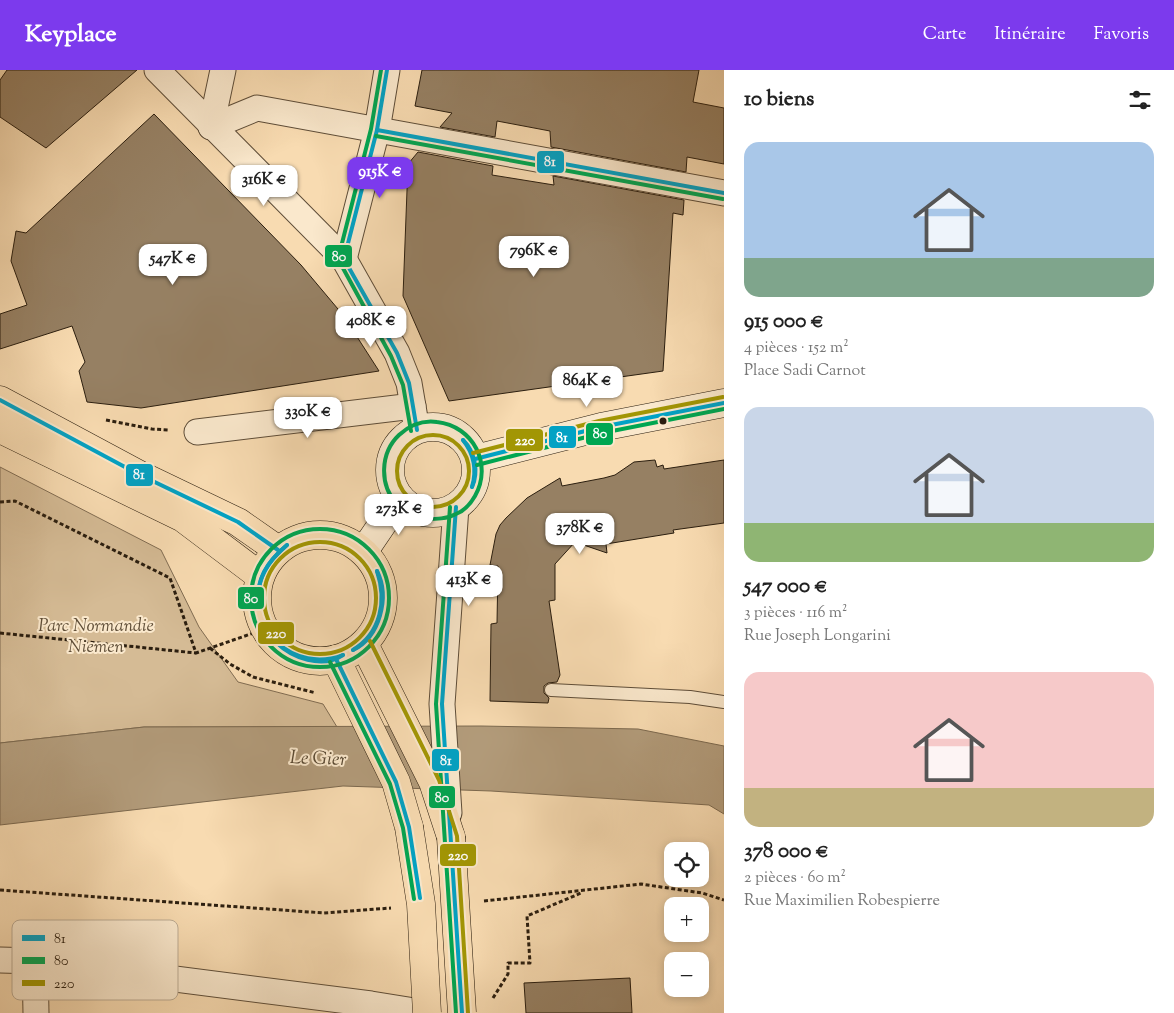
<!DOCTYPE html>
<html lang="fr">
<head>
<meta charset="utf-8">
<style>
  body { margin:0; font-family:"Sorts Mill Goudy",serif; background:#f6f6f6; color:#222; height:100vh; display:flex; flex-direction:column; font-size:19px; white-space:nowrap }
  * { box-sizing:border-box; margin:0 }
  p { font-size:16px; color:#767676 }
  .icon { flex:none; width:28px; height:28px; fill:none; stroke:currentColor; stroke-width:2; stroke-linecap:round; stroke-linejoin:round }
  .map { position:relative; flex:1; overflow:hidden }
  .details { display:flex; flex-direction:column; background:#fff; width:450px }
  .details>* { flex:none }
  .buttons { position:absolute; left:664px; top:772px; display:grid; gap:10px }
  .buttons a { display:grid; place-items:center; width:45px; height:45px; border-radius:10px; background:#fff; box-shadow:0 2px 8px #0003; font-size:25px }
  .price { position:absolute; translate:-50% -42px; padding:0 11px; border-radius:10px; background:#fff; color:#222; font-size:16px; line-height:32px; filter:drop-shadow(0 1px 2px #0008) }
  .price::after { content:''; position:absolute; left:50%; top:30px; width:15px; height:11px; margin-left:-8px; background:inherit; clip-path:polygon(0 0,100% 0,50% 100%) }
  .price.active { background:#7c3aed; color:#fff }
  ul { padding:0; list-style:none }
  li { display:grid; align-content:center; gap:10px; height:265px; padding:0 20px }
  li span { display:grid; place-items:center; height:155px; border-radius:15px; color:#555 }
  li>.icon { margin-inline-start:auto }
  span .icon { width:90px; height:90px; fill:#fffc; stroke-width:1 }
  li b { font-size:21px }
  h2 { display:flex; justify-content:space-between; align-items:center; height:60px; padding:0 20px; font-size:21px }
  header { display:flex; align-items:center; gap:30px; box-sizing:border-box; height:70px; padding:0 25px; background:#7c3aed; color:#fff }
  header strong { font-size:24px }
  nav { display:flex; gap:28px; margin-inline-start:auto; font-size:18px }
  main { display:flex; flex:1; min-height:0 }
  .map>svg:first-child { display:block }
</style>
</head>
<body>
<header>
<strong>Keyplace</strong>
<nav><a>Carte</a><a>Itinéraire</a><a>Favoris</a></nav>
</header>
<main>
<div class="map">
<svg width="724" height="943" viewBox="0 0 724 943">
  <rect width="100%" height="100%" fill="#f8dbb1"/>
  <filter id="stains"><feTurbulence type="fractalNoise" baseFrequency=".004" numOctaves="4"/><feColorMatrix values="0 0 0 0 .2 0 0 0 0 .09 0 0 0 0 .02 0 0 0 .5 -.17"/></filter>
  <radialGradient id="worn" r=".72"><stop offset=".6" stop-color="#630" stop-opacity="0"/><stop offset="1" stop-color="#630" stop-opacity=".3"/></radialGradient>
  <polygon fill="#d5bb95" stroke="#806c52" points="0,397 161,480 199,557 238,612 323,634 337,657 144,657 0,673"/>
  <polygon fill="#b29b7a" stroke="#7c694f" points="481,656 638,659 724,676 724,744 709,735 491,721 343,716 0,755 0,673 144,657"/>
  <g fill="#968063" stroke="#2b1e0f">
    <polygon points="7,0 137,0 46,78 0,47 0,10"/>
    <polygon points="422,0 699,0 693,32 724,38 724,94 687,87 686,102 551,77 550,61 497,51 495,67 440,57 452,43 415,36"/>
    <polygon points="154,44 301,195 343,245 379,301 141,338 87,332 79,301 85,292 72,256 0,279 0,244 27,235 11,191 16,161 26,163"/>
    <polygon points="418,82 493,96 492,105 554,115 553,106 684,130 683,145 673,143 663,301 449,331 403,226 408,94"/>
    <polygon points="655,390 657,397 663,395 664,399 724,390 724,453 673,460 674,463 606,474 607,483 575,472 555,494 555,530 549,531 560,605 557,612 548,613 544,616 544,623 549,628 548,633 490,631 491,554 497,553 498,496 490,495 496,464 500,455 506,448 527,428 560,408 562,416 604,408 615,405 634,392"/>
    <polygon points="630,908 632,943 526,943 524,913"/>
  </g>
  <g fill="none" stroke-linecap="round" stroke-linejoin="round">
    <g stroke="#5e4d38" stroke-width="14">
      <polyline id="lane" points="551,620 690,627 724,632"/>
    </g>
    <g stroke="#5e4d38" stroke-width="27">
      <g id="street">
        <polyline points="157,0 344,189 397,283 409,313 417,360"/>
        <polyline points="211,57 257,38 724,123"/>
        <polyline points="211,57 223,0"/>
        <polyline points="344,189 377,60 387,0"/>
        <polyline points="197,362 413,336"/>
        <polyline points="449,743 442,634 456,437"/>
        <polyline points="0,890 35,891 371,934 427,943"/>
        <polyline points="35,891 36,943"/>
      </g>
    </g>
    <g stroke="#2b1e0f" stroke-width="29">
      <g id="secondary">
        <circle cx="433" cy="400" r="43"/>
        <polyline points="475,389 601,357 724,333"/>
        <polyline points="364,481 400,428"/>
      </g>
    </g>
    <g stroke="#2b1e0f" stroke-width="29">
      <g id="primary">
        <polyline points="0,330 138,404 238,452 278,480"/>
        <polyline points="0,359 183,448 260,506"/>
        <circle cx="320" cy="528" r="63"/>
        <polyline points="364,574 433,712 451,767"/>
        <polyline points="336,589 396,712 409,757"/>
      </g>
    </g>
    <g stroke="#2b1e0f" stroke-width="3" stroke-dasharray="4 2.5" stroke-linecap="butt">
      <polyline points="106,350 152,359 169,360"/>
      <polyline points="0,432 15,431 170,508 196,583 265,559"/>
      <polyline points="0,563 196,583"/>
      <polyline points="210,578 230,594 253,607 316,623"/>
      <polyline points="0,820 324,843 391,838"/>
      <polyline points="484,831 641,814 702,823 724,830"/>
      <polyline points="493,928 508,904 508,893 530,893 527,846 581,823"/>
    </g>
    <use href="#lane" stroke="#fae8cc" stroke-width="12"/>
    <use href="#street" stroke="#fae8cc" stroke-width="25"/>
    <use href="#secondary" stroke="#fae8cc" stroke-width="28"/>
    <use href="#primary" stroke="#f8dbb1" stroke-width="28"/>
    <g stroke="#2b1e0f" stroke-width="29" stroke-linecap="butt">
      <g id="primary-bridge">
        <polyline points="409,757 421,834 427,943"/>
        <polyline points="451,767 462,943"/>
      </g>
    </g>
    <use href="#primary-bridge" stroke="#f8dbb1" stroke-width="28"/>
    <g stroke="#fae8cc" stroke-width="8">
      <g id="bus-1">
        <polyline points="377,60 724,123"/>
        <polyline points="344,189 377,60 387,0"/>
        <polyline points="344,189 397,283 409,313 417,360"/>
        <polyline points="0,330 138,404 238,452 278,480"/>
        <path d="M 463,370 C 475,382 479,402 472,417"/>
        <path d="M 463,370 C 474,384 477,400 472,417"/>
        <polyline points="475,389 601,357 724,333"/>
        <polyline points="456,437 442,634 462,943"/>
        <path d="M 259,537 C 254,511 268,491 287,475"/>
        <path d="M 259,537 C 255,509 267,492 287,475"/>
        <path d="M 276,572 C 295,589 319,594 343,585"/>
        <path d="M 276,572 C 292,588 322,599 343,585"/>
        <path d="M 353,580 C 381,563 387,531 377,501"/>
        <path d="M 353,580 C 380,567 390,527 377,501"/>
        <polyline points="336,589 396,712 409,757 420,828"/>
      </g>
    </g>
    <g stroke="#fae8cc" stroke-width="8">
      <g id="bus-2">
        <polyline points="381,0 371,59 338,189 391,286 403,315 411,361"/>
        <polyline points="376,66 723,129"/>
        <polyline points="477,395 602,363 724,339"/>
        <polyline points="450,437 436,634 456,943"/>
        <path d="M 424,449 C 414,445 404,441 397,434 C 379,415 380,383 399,365 C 410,355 423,350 437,352 C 473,356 493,394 475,426 C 471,433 464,441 456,444 C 447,449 436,449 426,449"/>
        <circle cx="320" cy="528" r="69"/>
        <polyline points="330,592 390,714 403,758 414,829"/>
      </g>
    </g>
    <g stroke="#fae8cc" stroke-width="8">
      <g id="bus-3">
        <circle cx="433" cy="401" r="36"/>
        <polyline points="473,383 599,351 723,327"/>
        <circle cx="320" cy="528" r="56"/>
        <polyline points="370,571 439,710 457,766 468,943"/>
      </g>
    </g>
    <use href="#bus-1" stroke="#02a2c4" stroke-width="4"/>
    <use href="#bus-2" stroke="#00a651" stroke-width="4"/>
    <use href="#bus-3" stroke="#a29604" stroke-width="4"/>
  </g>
  <circle fill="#2b1e0f" stroke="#fae8cc" stroke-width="2" cx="663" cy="351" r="4.5"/>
  <g text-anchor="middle" stroke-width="4" stroke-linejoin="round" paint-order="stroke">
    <g font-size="18" font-style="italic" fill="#5e4d37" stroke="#fae8cc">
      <text x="96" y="561">Parc Normandie<tspan x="96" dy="21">Niemen</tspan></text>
    </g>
    <g font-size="19" font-style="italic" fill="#5a4a34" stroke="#fae8cc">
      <text transform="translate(318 687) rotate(2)" y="7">Le Gier</text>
    </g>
  </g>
  <rect x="12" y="850" width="166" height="80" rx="8" fill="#fae8cc" stroke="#bcab93" stroke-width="1"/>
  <rect x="22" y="865" width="23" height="6" fill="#02a2c4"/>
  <rect x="22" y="887" width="23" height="7" fill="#00a651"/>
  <rect x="22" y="910" width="23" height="6" fill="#a29604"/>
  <g font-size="14" fill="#2b1e0f">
    <text x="54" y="873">81</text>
    <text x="54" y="895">80</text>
    <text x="54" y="918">220</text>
  </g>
  <g stroke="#fae8cc" stroke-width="2">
    <rect x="536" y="80" width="29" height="24" rx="5" fill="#02a2c4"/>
    <rect x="324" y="174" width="29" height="24" rx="5" fill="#00a651"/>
    <rect x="585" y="352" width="29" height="24" rx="5" fill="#00a651"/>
    <rect x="548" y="355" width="29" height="24" rx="5" fill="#02a2c4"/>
    <rect x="505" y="358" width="39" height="24" rx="5" fill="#a29604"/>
    <rect x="125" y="393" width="29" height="24" rx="5" fill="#02a2c4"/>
    <rect x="237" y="516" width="28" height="24" rx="5" fill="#00a651"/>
    <rect x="257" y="551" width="38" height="24" rx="5" fill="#a29604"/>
    <rect x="431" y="678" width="29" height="24" rx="5" fill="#02a2c4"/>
    <rect x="428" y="715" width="28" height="24" rx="5" fill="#00a651"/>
    <rect x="439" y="773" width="38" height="24" rx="5" fill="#a29604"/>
  </g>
  <g font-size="14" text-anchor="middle" font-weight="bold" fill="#fff">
    <text x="550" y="96">81</text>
    <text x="339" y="191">80</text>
    <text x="600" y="368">80</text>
    <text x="562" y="372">81</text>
    <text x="525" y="375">220</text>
    <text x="139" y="409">81</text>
    <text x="251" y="533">80</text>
    <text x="276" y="568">220</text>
    <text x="446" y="695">81</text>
    <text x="442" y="732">80</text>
    <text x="458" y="790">220</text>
  </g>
  <rect width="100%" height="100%" filter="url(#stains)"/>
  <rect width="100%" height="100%" fill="url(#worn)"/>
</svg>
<div class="buttons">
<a><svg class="icon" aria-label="locate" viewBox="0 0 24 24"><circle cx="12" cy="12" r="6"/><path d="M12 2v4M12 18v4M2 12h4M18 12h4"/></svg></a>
<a>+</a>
<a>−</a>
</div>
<b class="price active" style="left:380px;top:129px">915K €</b>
<b class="price" style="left:264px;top:137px">316K €</b>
<b class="price" style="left:534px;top:208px">796K €</b>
<b class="price" style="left:173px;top:216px">547K €</b>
<b class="price" style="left:371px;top:278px">408K €</b>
<b class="price" style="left:587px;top:338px">864K €</b>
<b class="price" style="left:308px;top:369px">330K €</b>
<b class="price" style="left:399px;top:466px">273K €</b>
<b class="price" style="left:580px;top:485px">378K €</b>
<b class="price" style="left:469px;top:537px">413K €</b>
</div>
<section class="details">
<h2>10 biens<svg class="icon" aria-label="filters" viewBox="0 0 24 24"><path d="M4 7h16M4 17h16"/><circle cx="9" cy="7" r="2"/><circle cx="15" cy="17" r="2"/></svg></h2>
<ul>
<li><span style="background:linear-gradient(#a9c7e8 75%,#7fa58c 0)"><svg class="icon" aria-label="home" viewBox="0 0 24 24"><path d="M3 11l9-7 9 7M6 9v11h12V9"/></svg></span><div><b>915 000 €</b><p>4 pièces · 152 m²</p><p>Place Sadi Carnot</p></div></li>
<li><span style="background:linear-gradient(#c9d6e8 75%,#8fb573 0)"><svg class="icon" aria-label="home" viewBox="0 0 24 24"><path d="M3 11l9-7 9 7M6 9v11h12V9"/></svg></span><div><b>547 000 €</b><p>3 pièces · 116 m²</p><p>Rue Joseph Longarini</p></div></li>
<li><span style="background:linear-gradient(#f6c9c9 75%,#c2b280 0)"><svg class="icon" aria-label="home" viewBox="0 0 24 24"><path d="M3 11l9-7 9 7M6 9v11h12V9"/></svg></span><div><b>378 000 €</b><p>2 pièces · 60 m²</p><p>Rue Maximilien Robespierre</p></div></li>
</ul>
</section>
</main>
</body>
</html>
